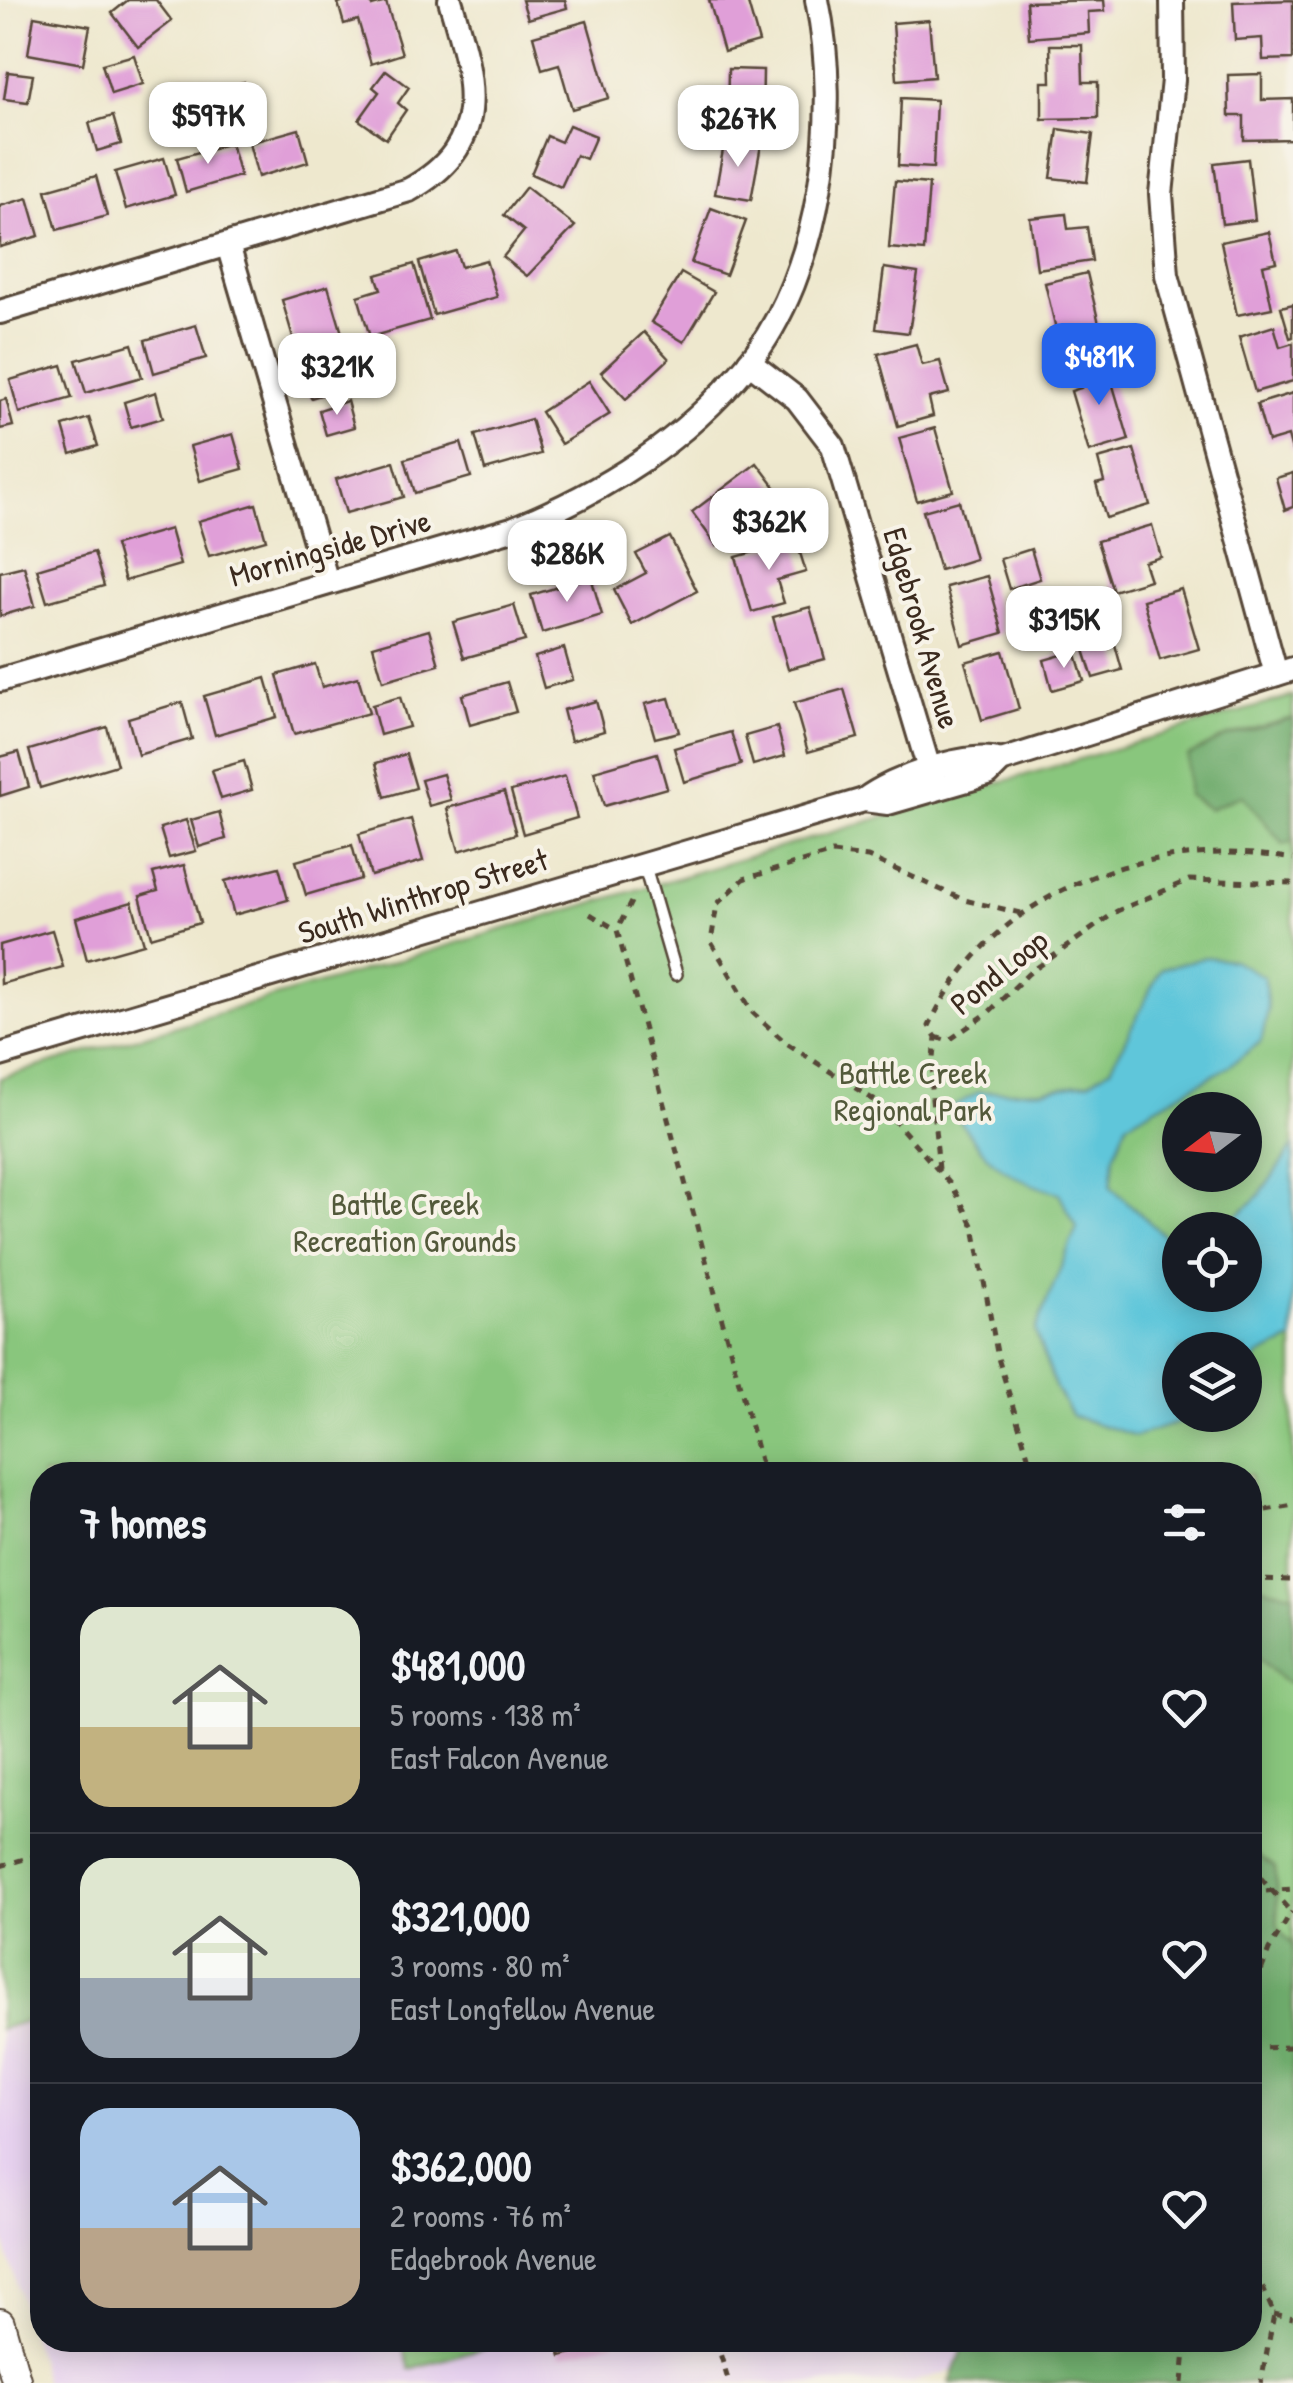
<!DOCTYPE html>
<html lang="en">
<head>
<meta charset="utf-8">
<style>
  body { margin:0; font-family:"Patrick Hand",sans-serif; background:#20242c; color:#f1f3f6; height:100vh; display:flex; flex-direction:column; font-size:38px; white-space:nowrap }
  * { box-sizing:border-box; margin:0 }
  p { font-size:32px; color:#9ea1a6 }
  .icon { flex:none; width:55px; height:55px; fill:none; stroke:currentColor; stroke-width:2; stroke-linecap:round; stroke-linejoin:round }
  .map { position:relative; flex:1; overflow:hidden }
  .drawer { position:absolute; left:30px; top:1462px; width:1232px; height:890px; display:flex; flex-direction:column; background:#171b24; border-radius:40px; box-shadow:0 5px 25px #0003 }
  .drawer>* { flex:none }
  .needle { width:65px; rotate:254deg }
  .buttons { position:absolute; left:1162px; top:1092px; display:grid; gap:20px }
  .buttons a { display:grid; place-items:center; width:100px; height:100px; border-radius:50%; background:#171b24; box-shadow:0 5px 25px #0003; font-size:50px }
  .price { position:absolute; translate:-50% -85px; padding:0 22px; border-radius:20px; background:#fff; color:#222; font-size:32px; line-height:65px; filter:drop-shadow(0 2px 5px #0008) }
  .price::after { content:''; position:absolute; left:50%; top:60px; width:30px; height:22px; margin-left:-15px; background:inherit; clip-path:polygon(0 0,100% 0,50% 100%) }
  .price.current { background:#2563eb; color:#fff }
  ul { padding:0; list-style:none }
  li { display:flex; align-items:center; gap:30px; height:250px; padding:0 50px }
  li+li { border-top:2px solid #363941 }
  li span { display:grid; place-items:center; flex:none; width:280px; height:200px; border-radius:30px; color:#555 }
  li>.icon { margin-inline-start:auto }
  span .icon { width:120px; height:120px; fill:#fffc; stroke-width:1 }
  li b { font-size:42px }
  h2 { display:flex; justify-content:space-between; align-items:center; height:120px; padding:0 50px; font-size:42px }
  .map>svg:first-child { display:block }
</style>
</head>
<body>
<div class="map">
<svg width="1293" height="2383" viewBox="0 0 1293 2383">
  <rect width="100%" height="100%" fill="#f7f3e8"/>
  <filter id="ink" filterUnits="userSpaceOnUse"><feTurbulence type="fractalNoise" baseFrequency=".01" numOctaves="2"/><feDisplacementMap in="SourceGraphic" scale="20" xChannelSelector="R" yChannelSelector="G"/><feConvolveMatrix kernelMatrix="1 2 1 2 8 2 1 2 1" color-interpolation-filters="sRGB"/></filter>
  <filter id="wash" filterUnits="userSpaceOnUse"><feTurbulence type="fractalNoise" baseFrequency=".0048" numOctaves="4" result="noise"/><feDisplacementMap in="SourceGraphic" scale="40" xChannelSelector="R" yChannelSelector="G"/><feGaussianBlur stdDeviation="2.25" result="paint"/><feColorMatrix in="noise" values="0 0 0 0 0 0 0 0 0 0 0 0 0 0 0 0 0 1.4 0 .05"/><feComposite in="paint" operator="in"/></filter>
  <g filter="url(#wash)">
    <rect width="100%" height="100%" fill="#eee8ce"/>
    <polygon fill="#e7d2ef" points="42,2016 42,2340 979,2340 985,2361 909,2383 45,2383 0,2227 0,2029"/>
    <g fill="#89c67d" stroke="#62784e" stroke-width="2.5" fill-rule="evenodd">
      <path d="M 1293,696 L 1293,2383 L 1250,2340 L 1250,1475 L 42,1475 L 42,2016 L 0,2029 L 0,1078 ZM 1180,1110 L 1245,1110 L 1245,1175 L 1180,1175 ZM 1180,1230 L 1245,1230 L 1245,1295 L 1180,1295 ZM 1180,1350 L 1245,1350 L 1245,1415 L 1180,1415 Z"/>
      <polygon points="401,2340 481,2340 483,2348 410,2369"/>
    </g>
    <g fill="#6eab6c" stroke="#546a45" stroke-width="2.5">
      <polygon points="1293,718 1293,842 1283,844 1242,795 1209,809 1188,795 1188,756 1227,736"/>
      <polygon points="1250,1585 1293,1593 1293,1684 1282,1680 1250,1649"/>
      <polygon points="1250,1851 1275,1867 1278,1929 1293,1945 1293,2383 950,2383 966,2340 1250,2340"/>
    </g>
    <path fill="#5ec6da" stroke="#4c787c" stroke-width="2.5" d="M 1205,957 L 1233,960 L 1264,977 L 1268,1010 L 1261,1042 L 1226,1068 L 1127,1123 L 1114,1156 L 1111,1187 L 1172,1243 L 1180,1242 L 1180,1295 L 1245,1295 L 1245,1230 L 1221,1230 L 1259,1196 L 1293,1146 L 1293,1340 L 1258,1356 L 1245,1385 L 1245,1350 L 1180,1350 L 1180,1415 L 1204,1415 L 1136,1436 L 1072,1416 L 1056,1389 L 1035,1331 L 1077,1227 L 1059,1193 C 1001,1178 983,1156 951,1108 L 979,1092 L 1045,1090 L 1089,1082 L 1111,1068 L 1161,969 Z"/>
    <g id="blocks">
      <g fill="#e09fd8">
        <polygon points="128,0 156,0 172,21 138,47 112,13"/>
        <polygon points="348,0 370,0 372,6 386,2 402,54 371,64 358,20 344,24 338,3"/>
        <polygon points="522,0 565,0 567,8 528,19"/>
        <polygon points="709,0 747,0 759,42 724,52"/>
        <polygon points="1104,0 1105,11 1088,12 1089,33 1029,38 1026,2"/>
        <polygon points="1293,0 1293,59 1263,60 1262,38 1235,40 1233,2"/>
        <polygon points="34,16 90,26 83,64 28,54"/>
        <polygon points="929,20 934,77 897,80 893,23"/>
        <polygon points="587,21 609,98 572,109 559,64 542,69 533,36"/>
        <polygon points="1050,45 1082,45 1083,82 1098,82 1098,118 1042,119 1042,82 1051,82"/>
        <polygon points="134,55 143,84 111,94 102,64"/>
        <polygon points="728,69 763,70 762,124 727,123"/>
        <polygon points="386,70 409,87 398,103 406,110 386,139 359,120 379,92 373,87"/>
        <polygon points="8,72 33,75 28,102 4,99"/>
        <polygon points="1262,74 1262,100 1293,99 1293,139 1244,140 1244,116 1229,116 1228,75"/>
        <polygon points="244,82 251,107 228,114 221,88"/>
        <polygon points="901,98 936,100 933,168 898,166"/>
        <polygon points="113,116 121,144 97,151 89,123"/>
        <polygon points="569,125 596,136 586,159 576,155 561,187 531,174 547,136 561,142"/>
        <polygon points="299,129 308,162 258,177 249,143"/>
        <polygon points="1058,129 1093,134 1087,182 1051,178"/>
        <polygon points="725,139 761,145 751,200 715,194"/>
        <polygon points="231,143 240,176 186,192 177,158"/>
        <polygon points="164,158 175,195 126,209 115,172"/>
        <polygon points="1248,159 1255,220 1222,224 1214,163"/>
        <polygon points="96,176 107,216 57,230 46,190"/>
        <polygon points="895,181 929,184 924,251 889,248"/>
        <polygon points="526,187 575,226 527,276 503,257 524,231 504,215"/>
        <polygon points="28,198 39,236 0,247 0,206"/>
        <polygon points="711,208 746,221 726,275 691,263"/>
        <polygon points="1066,214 1068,229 1087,227 1092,261 1037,269 1030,218"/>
        <polygon points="1269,232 1276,262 1263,265 1272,308 1237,315 1221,242"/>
        <polygon points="456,251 461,267 486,260 497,297 434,315 419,262"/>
        <polygon points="414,264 430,320 370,337 358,296 381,289 376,275"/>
        <polygon points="884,268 918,273 909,333 876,329"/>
        <polygon points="681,273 714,292 684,342 651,322"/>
        <polygon points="1087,273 1106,353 1064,363 1045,283"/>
        <polygon points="328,286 357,384 311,398 282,300"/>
        <polygon points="1293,304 1293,337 1290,338 1281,307"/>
        <polygon points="196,325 206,358 154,373 145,340"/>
        <polygon points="1274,326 1280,347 1293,343 1293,381 1255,392 1239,337"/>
        <polygon points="644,332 669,359 626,399 601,372"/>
        <polygon points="132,344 142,377 86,393 76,360"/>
        <polygon points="916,344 922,365 940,361 949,393 929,398 933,416 898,426 878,354"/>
        <polygon points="1106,362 1129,440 1089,452 1071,391 1081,388 1076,371"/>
        <polygon points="62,365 72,398 19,413 10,380"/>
        <polygon points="589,381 610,414 561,444 541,412"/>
        <polygon points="156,392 163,418 131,427 124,402"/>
        <polygon points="1293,393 1293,451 1292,451 1288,436 1268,442 1257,404"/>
        <polygon points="6,399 13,426 0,429 0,401"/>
        <polygon points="347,401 354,427 326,435 319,410"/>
        <polygon points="89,418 98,446 71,454 63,426"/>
        <polygon points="531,419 541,454 485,470 475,435"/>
        <polygon points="935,428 953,491 917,501 899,438"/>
        <polygon points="233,434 243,469 200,481 190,446"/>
        <polygon points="461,443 471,477 415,493 405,459"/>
        <polygon points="1134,449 1150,505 1106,518 1096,484 1104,482 1098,459"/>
        <polygon points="394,462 404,497 346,513 336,479"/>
        <polygon points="757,463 782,496 717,546 692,512"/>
        <polygon points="1293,473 1293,507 1285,510 1276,478"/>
        <polygon points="959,501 975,559 940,570 923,511"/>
        <polygon points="256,504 266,540 209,556 198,521"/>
        <polygon points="1152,525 1161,557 1144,562 1150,580 1113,591 1097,541"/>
        <polygon points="170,529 180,565 125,581 115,545"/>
        <polygon points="670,537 697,591 632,625 614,590 646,573 636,554"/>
        <polygon points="796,540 806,572 777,580 784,603 752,612 736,557"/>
        <polygon points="1031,549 1040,579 1009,589 1000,559"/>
        <polygon points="94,552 104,586 47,602 37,569"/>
        <polygon points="24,566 35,606 0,616 0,572"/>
        <polygon points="987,576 1003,633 962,645 946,587"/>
        <polygon points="591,577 602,615 542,633 531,595"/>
        <polygon points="1181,589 1199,649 1160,660 1143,600"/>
        <polygon points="514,605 525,641 464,658 453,622"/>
        <polygon points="810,607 825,659 788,669 773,617"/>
        <polygon points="429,630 439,665 383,681 373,646"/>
        <polygon points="1114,641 1122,670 1093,678 1084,650"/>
        <polygon points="564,648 573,680 544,688 535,657"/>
        <polygon points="1003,651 1019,709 982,720 965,662"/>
        <polygon points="1075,651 1084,681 1052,690 1044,660"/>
        <polygon points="315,664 322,687 358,677 369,713 294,734 277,675"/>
        <polygon points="266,678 277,717 215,735 204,696"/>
        <polygon points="507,682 516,712 470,725 462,695"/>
        <polygon points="844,689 858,738 808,752 794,703"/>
        <polygon points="400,697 409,727 380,735 372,705"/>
        <polygon points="669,698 679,732 655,738 645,704"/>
        <polygon points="596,701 604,731 571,741 563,710"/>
        <polygon points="182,702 192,739 138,755 128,718"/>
        <polygon points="107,727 117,765 40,788 29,750"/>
        <polygon points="777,727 785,756 753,765 745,736"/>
        <polygon points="731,732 741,765 684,782 674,748"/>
        <polygon points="19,752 29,787 0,796 0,757"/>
        <polygon points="657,753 667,788 604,806 594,771"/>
        <polygon points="406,754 416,788 385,797 376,763"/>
        <polygon points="244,761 252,790 221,799 212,770"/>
        <polygon points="443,774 451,800 429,806 421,780"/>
        <polygon points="565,776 577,818 523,834 511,791"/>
        <polygon points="504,792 516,834 459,851 447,808"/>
        <polygon points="219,812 226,839 199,847 191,820"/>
        <polygon points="411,819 423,861 371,876 359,834"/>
        <polygon points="186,820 196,851 169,858 160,828"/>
        <polygon points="352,845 361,879 306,895 296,861"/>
        <polygon points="184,865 200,923 151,937 140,896 158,891 153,873"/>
        <polygon points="279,867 288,900 234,915 225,881"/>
        <polygon points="132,902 144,944 87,960 76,918"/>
        <polygon points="52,930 63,967 1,984 0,945"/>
        <polygon points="556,2340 615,2340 615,2341 561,2356"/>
      </g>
    </g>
  </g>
  <g filter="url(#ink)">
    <use href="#blocks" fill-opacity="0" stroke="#564638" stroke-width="2.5"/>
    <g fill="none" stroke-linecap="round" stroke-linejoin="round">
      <g stroke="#564638" stroke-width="16">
        <polyline id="service" points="644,864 676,974"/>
      </g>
      <g stroke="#564638" stroke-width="28">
        <g id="minor">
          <polyline points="1172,0 1173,80 1161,194 1167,275 1276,674"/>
          <polyline points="228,245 327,582"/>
          <path d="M 0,312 L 409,190 C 495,143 473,78 450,0"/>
          <polyline points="749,362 797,399 833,446 935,789"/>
          <path d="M 0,680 L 512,529 C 603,492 684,442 747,365 C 822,272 841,113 817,0"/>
          <path d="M 864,800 C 891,779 968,750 1001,761"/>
          <polyline points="0,1055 864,800 888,803 988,774 1001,761 1293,669"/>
        </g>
      </g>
      <g stroke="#564638" stroke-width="32">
        <polyline id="tertiary" points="0,2323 17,2383"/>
      </g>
      <g stroke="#564638" stroke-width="5" stroke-dasharray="8 8" stroke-linecap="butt">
        <polyline points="631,902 617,930 764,1475"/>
        <polyline points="1021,913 964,900 868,857 832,853 744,879 717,904 711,942 753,1013 785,1042 880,1104 953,1187 974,1227 998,1358 1034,1475"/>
        <polyline points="590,914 617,930"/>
        <polyline points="936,1037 948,1041 989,1012 1028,974 1117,911 1189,880 1293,883"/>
        <path d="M 939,1169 L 931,1089 L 936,1037 L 929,1026 C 993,888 1150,834 1293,859"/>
        <polyline points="1250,1513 1293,1505"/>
        <polyline points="1250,1579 1293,1580"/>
        <polyline points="0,1866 42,1854"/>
        <polyline points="1250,1866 1291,1912"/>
        <polyline points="1250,1892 1293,1889"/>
        <polyline points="1250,2000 1269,1950 1292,1912"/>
        <polyline points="1250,2048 1293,2047"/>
        <polyline points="1250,2257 1274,2314 1261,2383"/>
        <polyline points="1274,2314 1293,2318"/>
        <polyline points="716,2340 729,2383"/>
        <polyline points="1182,2383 1186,2340"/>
      </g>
      <use href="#service" stroke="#fff" stroke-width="11"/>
      <use href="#minor" stroke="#fff" stroke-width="22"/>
      <use href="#tertiary" stroke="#fff" stroke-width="28"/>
    </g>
  </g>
  <g text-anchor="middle" stroke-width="8" stroke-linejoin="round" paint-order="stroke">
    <g font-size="32" fill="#3b2a1e" stroke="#f7f3e8">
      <text transform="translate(330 548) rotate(-16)" y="11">Morningside Drive</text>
      <text transform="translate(922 628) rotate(74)" y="11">Edgebrook Avenue</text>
      <text transform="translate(423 896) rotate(-17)" y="11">South Winthrop Street</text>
      <text transform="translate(999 972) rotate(-39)" y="11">Pond Loop</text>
    </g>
    <g font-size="32" fill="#52593a" stroke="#f7f3e8">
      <text x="913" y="1084">Battle Creek<tspan x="913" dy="37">Regional Park</tspan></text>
      <text x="405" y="1215">Battle Creek<tspan x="405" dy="37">Recreation Grounds</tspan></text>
    </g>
  </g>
</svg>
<div class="buttons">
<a><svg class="needle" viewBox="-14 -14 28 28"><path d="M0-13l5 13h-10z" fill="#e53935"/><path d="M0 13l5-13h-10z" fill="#9ea1a6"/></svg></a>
<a><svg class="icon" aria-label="locate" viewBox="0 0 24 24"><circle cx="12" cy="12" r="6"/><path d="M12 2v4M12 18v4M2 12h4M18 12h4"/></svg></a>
<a><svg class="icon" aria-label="layers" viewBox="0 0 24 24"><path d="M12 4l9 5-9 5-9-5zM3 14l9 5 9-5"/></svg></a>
</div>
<b class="price" style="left:208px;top:167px">$597K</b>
<b class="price" style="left:738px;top:170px">$267K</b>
<b class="price current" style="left:1099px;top:408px">$481K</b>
<b class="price" style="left:337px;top:418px">$321K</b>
<b class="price" style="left:769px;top:573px">$362K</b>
<b class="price" style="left:567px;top:605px">$286K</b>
<b class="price" style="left:1064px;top:671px">$315K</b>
<section class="drawer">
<h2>7 homes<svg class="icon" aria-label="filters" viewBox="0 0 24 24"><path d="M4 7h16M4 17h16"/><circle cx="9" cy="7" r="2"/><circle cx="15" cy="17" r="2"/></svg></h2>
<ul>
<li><span style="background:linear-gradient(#dfe7d0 60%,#c2b280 0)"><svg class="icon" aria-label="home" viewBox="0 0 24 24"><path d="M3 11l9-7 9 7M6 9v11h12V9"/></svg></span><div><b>$481,000</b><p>5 rooms · 138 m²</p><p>East Falcon Avenue</p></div><svg class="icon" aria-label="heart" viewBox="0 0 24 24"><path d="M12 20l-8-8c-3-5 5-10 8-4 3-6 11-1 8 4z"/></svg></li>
<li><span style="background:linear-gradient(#dfe7d0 60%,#9aa5b1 0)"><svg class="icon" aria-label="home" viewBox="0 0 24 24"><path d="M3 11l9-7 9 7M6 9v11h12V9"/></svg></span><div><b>$321,000</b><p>3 rooms · 80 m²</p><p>East Longfellow Avenue</p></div><svg class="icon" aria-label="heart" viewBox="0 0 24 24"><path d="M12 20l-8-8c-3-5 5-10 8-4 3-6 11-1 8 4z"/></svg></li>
<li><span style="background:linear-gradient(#a9c7e8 60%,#b9a48a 0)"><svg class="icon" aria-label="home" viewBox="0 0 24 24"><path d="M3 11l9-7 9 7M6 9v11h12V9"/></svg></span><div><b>$362,000</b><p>2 rooms · 76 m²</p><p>Edgebrook Avenue</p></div><svg class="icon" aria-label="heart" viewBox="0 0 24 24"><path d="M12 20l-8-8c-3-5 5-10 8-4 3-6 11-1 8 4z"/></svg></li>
</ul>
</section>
</div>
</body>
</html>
